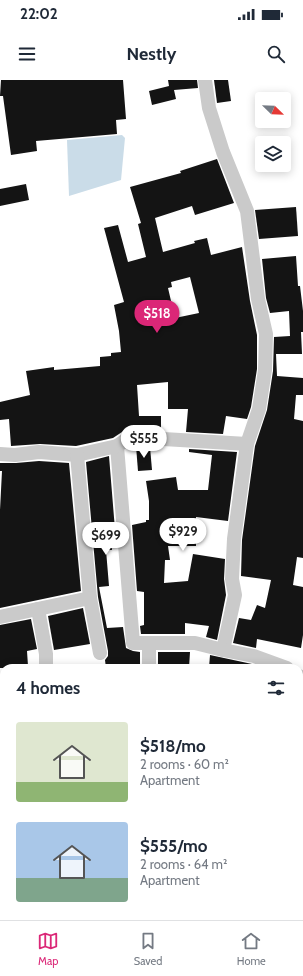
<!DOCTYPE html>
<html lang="en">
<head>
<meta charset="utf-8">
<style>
  body { margin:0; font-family:Cabin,sans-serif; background:#f2f2f3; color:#1f2937; height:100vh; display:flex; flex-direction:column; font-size:15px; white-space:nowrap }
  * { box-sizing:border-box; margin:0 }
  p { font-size:13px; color:#747a83 }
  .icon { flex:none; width:22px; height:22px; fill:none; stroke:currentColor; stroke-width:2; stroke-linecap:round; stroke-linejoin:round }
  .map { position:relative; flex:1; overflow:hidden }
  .panel { position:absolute; left:0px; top:584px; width:303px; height:256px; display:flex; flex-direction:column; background:#fff; border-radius:12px 12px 0 0; box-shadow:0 2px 10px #0003 }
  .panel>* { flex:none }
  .needle { width:26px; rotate:113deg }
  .buttons { position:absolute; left:255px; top:12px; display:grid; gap:8px }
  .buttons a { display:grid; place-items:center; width:36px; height:36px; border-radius:4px; background:#fff; box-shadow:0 2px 10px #0003; font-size:20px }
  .price { position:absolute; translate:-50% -34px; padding:0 9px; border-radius:14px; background:#fff; color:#222; font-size:13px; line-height:26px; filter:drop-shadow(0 1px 2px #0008) }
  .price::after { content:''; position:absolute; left:50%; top:24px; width:12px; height:9px; margin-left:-6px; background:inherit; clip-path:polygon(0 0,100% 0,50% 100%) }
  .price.on { background:#db2777; color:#fff }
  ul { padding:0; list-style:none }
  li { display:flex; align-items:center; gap:12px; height:100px; padding:0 16px }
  li span { display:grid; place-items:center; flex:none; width:112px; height:80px; border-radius:4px; color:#555 }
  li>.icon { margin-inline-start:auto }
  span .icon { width:48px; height:48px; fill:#fffc; stroke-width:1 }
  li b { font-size:17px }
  h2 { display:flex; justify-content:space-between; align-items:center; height:48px; padding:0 16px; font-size:17px }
  .status { display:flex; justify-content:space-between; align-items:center; height:28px; padding:0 20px; background:#fff; direction:ltr }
  .status svg { height:11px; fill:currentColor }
  header { display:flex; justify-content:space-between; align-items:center; height:52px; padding:0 16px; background:#fff; font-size:18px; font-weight:800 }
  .menu { display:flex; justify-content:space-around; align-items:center; height:56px; border-top:1px solid #e0e1e3; background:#fff; font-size:11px; color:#747a83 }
  .menu a { display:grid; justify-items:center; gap:2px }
  .menu .on { color:#db2777 }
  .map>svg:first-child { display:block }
</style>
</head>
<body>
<div class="status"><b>22:02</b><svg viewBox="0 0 49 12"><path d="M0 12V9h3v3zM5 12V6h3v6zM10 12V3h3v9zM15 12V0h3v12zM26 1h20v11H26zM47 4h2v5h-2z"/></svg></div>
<header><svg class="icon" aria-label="menu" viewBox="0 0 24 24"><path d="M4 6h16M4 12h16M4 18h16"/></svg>Nestly<svg class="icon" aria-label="search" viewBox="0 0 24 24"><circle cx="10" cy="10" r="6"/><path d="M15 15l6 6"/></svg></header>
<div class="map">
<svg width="303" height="840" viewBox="0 0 303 840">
  <rect width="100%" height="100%" fill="#fff"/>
  <polygon fill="#cadce8" points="122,55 125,58 121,100 69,116 67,60"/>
  <g fill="#141414" fill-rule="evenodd">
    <polygon points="1,0 123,0 126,39 116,40 117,54 36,61 37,71 11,75 3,16 0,16"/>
    <polygon points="168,0 197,0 198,8 174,10 176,19 152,25 149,11 169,6"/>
    <polygon points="214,0 228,0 231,21 217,23"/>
    <path d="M 217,79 L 234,123 L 195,135 L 192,126 L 155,138 L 163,172 L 195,163 L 194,161 L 207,158 L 211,175 L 242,167 L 250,221 L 257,255 L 257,289 L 251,327 L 247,339 L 226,336 L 223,354 L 186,352 L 188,329 L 168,329 L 168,302 L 137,305 L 139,336 L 161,336 L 161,350 L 130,349 L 125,350 L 113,358 L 76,366 L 40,364 L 11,366 L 9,339 L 0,340 L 0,322 L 30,315 L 26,291 L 54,287 L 54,290 L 100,286 L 100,277 L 111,276 L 111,273 L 121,272 L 119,251 L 114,225 L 124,222 L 104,148 L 118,145 L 128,182 L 146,177 L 138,144 L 141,143 L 130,107 L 181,93 L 180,91 ZM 190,197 L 199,233 L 175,238 L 168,208 L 172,207 L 171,202 Z"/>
    <polygon points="26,104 29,120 0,126 0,109"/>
    <polygon points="296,127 298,156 259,159 255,130"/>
    <polygon points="296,176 298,206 300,206 303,231 303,252 301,252 302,274 276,274 277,296 303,298 303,315 296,315 294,339 303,341 303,478 297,477 293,505 303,507 303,555 301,568 257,559 256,568 233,563 239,538 251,540 257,525 265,528 271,500 241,496 242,460 255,366 267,330 273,291 274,257 290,256 289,231 270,233 266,218 262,179"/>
    <polygon points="136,366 150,367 152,390 138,391"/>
    <polygon points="189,369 237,372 228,441 196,437 196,466 168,466 170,480 165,480 164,503 188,501 193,474 225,479 224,499 226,515 217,560 206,557 209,546 185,543 185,554 141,554 140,546 144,545 144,512 137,511 132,445 146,442 146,440 149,440 149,421 146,401 176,397 178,410 208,410 212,375 189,372"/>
    <polygon points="109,376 116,462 111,462 112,470 106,470 109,506 99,507 107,548 123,547 126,568 133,571 140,572 140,588 106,588 105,580 108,576 108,571 98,517 86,382"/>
    <polygon points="39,381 69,383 81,511 0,528 0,430 2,391 0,391 0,383 16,383"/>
    <polygon points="83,528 90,564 54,570 48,536"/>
    <polygon points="31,539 37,569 27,571 28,586 18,588 0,588 0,545"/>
    <polygon points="158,572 190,572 189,588 158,588"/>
    <polygon points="210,575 252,584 262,588 209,588"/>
  </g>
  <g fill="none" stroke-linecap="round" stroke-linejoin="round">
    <g stroke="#cacaca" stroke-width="14">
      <polyline points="117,366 133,563 195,563 223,570 235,515 232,499 234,459 247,364"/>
      <polyline points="0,374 15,375 39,372 77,375 117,366 130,357 247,364 259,329 265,290 266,254 258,219 247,131 223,72 209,28 205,0"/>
      <polyline points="77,375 90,518 100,573"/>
      <polyline points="38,529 46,574 46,588"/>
      <polyline points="0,537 90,518"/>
      <polyline points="223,570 254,576 287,588"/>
      <polyline points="149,588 149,563"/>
      <polyline points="299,596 303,599"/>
      <polyline points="0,686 4,688"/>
      <polyline points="139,836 140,840"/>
    </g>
  </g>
</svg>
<div class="buttons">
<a><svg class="needle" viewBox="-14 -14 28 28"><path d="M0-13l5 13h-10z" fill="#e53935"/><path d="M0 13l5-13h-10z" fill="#747a83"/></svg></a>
<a><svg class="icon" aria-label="layers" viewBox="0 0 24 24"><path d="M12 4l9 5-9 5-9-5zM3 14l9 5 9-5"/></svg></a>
</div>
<b class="price on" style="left:157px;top:254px">$518</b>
<b class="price" style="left:144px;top:379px">$555</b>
<b class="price" style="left:183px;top:472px">$929</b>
<b class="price" style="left:106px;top:476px">$699</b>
<section class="panel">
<h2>4 homes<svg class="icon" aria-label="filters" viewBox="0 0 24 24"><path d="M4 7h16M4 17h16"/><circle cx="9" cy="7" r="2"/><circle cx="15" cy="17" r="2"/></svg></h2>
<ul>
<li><span style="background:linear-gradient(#dfe7d0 75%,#8fb573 0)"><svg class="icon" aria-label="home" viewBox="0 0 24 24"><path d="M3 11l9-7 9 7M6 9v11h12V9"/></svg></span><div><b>$518/mo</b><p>2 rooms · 60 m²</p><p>Apartment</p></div></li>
<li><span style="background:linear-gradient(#a9c7e8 70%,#7fa58c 0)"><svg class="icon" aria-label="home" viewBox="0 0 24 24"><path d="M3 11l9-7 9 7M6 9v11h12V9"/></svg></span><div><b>$555/mo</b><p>2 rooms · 64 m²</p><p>Apartment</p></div></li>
</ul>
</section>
</div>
<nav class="menu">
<a class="on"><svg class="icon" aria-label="map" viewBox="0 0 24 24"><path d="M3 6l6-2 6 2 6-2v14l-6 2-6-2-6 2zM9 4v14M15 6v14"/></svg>Map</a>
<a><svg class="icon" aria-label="saved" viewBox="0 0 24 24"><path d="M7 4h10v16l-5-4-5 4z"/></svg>Saved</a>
<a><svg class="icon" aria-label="home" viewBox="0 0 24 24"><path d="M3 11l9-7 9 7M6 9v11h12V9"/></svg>Home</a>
</nav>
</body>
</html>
